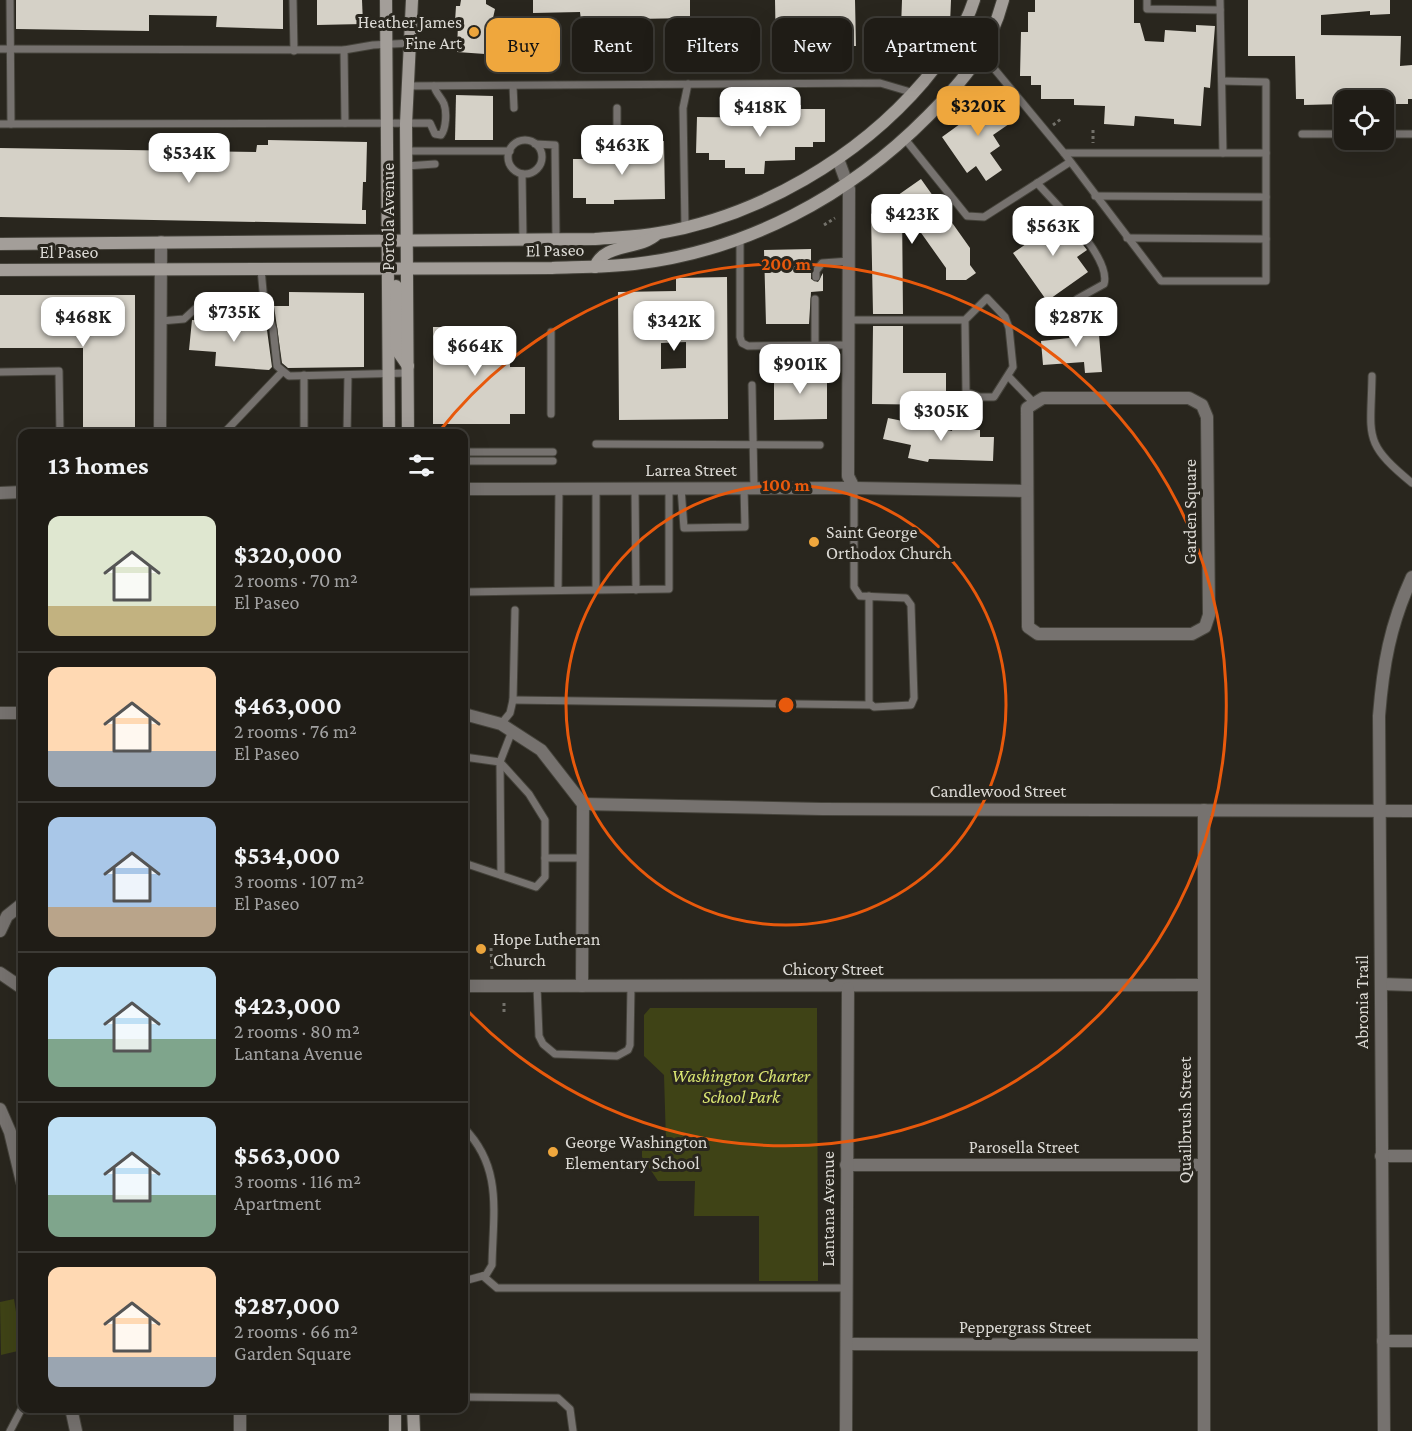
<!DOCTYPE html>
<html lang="en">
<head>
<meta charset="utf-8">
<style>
  body { margin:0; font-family:"Crimson Pro",serif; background:#2c2923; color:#f1f3f6; height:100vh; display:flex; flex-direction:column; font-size:22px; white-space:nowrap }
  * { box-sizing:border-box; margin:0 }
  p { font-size:20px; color:#a1a1a1 }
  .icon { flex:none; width:33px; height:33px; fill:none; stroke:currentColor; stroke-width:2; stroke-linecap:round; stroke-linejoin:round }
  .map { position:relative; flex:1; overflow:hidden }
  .panel { position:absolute; left:18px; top:429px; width:450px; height:984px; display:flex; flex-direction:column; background:#1f1c16; border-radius:12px; box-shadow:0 6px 24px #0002,0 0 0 2px #3c3a35 }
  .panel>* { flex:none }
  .top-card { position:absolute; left:486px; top:18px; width:570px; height:54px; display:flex; gap:12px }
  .buttons { position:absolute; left:1334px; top:90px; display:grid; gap:12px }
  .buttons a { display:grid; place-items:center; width:60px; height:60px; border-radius:12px; background:#1f1c16; box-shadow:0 6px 24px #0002,0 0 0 2px #3c3a35; font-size:30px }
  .price { position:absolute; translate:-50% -51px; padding:0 14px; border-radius:12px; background:#fff; color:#222; font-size:20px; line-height:39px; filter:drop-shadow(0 2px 3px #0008) }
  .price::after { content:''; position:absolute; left:50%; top:36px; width:18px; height:14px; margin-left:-9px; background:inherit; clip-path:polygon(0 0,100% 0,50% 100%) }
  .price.current { background:#efa73d; color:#111 }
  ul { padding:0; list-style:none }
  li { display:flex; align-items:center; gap:18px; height:150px; padding:0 30px }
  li+li { border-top:2px solid #3c3a35 }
  li span { display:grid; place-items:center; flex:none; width:168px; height:120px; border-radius:12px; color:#555 }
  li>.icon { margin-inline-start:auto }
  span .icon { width:72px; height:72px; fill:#fffc; stroke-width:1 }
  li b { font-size:26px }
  h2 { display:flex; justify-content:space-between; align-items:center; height:72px; padding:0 30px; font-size:26px }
  .pill { padding:0 21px; border-radius:12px; background:#1f1c16; box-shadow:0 6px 24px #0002,0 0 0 2px #3c3a35; font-size:21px; line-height:54px }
  .pill.current { background:#efa73d; color:#111 }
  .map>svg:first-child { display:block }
</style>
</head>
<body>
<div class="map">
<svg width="1412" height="1431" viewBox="0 0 1412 1431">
  <rect width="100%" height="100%" fill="#29261e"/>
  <g fill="#3f4316">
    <polygon points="650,1008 817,1008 818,1281 759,1281 759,1216 694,1216 695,1181 658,1181 642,1157 642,1147 660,1146 666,1142 664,1075 644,1056 644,1015"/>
    <polygon points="14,1299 22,1350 1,1355 0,1302"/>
  </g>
  <g fill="#d5d1c7" fill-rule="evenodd">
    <polygon points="16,0 283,0 283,29 216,27 217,16 149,15 149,31 16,29"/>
    <polygon points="317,0 362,0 363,24 317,25"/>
    <polygon points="461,0 486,0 486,4 495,9 485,54 457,52 458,23 455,22 456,6 460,6"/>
    <polygon points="533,0 690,0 690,18 581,20 580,12 533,13"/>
    <polygon points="775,0 855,0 856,46 814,46 814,54 776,55"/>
    <polygon points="902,0 951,0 950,24 934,24 934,40 920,40 919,56 906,56 906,28 901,28"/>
    <polygon points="1035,0 1134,0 1134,23 1140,23 1145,41 1164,42 1165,30 1196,32 1196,25 1215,26 1210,88 1204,87 1201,126 1174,124 1174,119 1135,116 1134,126 1104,124 1105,106 1074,105 1074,99 1041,99 1041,85 1031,85 1031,76 1020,76 1021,32 1028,32 1028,12 1035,12"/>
    <polygon points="1248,0 1390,0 1390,14 1370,15 1370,11 1321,15 1321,35 1401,36 1400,66 1412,65 1412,99 1408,99 1408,104 1394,104 1394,100 1344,100 1344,104 1304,105 1304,99 1296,99 1295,56 1248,56"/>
    <polygon points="987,91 1009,124 993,135 1000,146 990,153 1002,170 986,181 976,166 967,173 942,137 971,116 964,107"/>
    <polygon points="456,95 493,96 493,140 455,140"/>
    <polygon points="785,105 801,105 801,109 825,109 825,142 813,142 813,147 795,147 795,160 765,161 764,174 745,174 745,168 725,168 725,160 709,160 709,153 696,153 697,117 775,118 775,114 785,114"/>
    <polygon points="268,140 367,142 366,182 363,182 362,210 366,210 366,224 0,217 0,148 256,152 257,145 268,145"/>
    <polygon points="628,141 664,141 665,199 614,200 614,204 586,204 586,198 573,198 573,159 628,159"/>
    <polygon points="921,179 970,248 970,265 976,273 966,280 946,280 946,268 902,206 903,314 873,314 871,214"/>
    <polygon points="1051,209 1070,236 1074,233 1087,250 1077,257 1088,272 1047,301 1013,253 1046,230 1038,218"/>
    <polygon points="811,249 811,279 818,282 823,273 823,291 811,292 809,324 766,324 764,250"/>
    <path d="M 727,277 L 728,419 L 619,420 L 618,292 L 676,291 L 676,278 ZM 686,342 L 686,368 L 661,369 L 661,343 Z"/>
    <polygon points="289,292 364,293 364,367 288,368 282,363 274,306 289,306"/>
    <polygon points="0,295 135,295 135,434 83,434 83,348 0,348"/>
    <polygon points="255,316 263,317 267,330 272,367 269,370 215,366 216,352 189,350 192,320 254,323"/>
    <polygon points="1098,322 1102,372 1085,373 1084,362 1043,365 1041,341 1069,338 1068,324"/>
    <polygon points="873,326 903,326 903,373 946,373 946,405 872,404"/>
    <polygon points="433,327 510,327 510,367 525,367 525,414 510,414 510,424 433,424"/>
    <polygon points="774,371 827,371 827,419 774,420"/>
    <polygon points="888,418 952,431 953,424 970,425 970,430 980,430 980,437 994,437 993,461 929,459 928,462 908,458 911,445 883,439"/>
  </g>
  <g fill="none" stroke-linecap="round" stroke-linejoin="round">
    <g stroke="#45433b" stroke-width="9">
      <g id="lane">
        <polyline points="10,0 11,124"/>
        <polyline points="293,0 294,51"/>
        <polyline points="1147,0 1147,9 1220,10"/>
        <polyline points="1220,0 1223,153"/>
        <polyline points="0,49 344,50 373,45 412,43"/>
        <polyline points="344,50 345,123"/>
        <polyline points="982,54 1064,153 1266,153"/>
        <polyline points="407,86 880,83 914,93"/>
        <polyline points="513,86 514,108"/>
        <polyline points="617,108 617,144"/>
        <path d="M 0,124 L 430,123 L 435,134 L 441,135 C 446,129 447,112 444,104 C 442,98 436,94 434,86"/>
        <polyline points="1302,134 1344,134"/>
        <polyline points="1383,134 1412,134"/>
        <polyline points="905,139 967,216 984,217 1070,162"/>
        <circle cx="525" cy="157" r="17"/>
        <polyline points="535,144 555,145 556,239"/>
        <polyline points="406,151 510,151"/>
        <polyline points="1064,153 1161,281 1266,281 1266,82 1222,81"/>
        <polyline points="406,166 435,164"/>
        <polyline points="522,174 523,240"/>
        <path d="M 1037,183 C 1055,203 1112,258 1104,284 L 1077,299"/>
        <polyline points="1095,196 1266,197"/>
        <polyline points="685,227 683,108 688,84"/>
        <polyline points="1127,238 1266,239"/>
        <polyline points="740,239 740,337 742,343 748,346 849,345"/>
        <polyline points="261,269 264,302 273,329 277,366 289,376 408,373"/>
        <polyline points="816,277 816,271 822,263 850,261"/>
        <polyline points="815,299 815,345"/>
        <polyline points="849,320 965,320 987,298 1005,317 1009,328 1013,367 994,397 980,397 966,392 965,320"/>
        <polyline points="161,321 184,319 196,308 264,302"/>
        <polyline points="551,332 551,414"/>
        <polyline points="0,372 59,371 60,434"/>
        <polyline points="304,375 304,434"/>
        <path d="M 1372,376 C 1371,437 1362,442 1412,483"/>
        <polyline points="1009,377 1033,402"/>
        <polyline points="752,385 754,488"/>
        <polyline points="223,434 282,372"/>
        <polyline points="347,434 348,375"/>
        <polyline points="596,444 820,445"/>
        <polyline points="464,452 553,452"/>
        <polyline points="464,461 553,461"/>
        <polyline points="635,488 636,590"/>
        <polyline points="681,488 684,528 745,527 744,488"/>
        <polyline points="854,488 854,587 860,596 906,598 911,605 914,698 911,705 874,707 869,703 869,596"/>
        <polyline points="596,489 596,590"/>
        <polyline points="558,590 559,489"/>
        <polyline points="464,592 669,589 669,488"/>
        <polyline points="513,700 871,705"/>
        <polyline points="501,724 510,713 513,700 515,610"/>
        <polyline points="464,757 500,762 529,794 545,820 545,877 536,887 464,863"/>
        <polyline points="545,858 583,858"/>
        <polyline points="501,875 500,762 512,731"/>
        <polyline points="537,986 539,1036 543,1044 555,1054 617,1056 628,1050 630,1045 631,986"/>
        <path d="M 464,1128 C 503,1168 493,1212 492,1265 L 486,1275 L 464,1281"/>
        <polyline points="483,1276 497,1288 847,1288"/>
        <polyline points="464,1397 558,1398 570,1409 573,1431"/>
        <polyline points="10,1431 22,1408"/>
      </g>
    </g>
    <g stroke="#45433b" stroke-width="14">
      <g id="street">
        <polyline points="838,159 849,189 848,476 854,488"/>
        <polygon points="1043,398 1189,398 1202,405 1207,417 1209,615 1205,627 1192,634 1038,634 1028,627 1027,408"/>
        <polyline points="160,434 161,242"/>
        <polyline points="464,489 854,488 1027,491"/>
        <polyline points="0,493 22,492"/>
        <polyline points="0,713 22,713"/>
        <polyline points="464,714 501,724 541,750 583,804 582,986"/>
        <polyline points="583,804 822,809 1412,811"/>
        <polyline points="0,931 7,916 22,904"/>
        <polyline points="0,973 22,988"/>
        <polyline points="1381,984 1412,985"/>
        <polyline points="464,986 1203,985"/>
        <polyline points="0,1109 10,1132 22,1182"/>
        <polyline points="1381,1156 1412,1156"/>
        <polyline points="846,1165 1203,1165"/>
        <polyline points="1383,1341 1412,1341"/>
        <polyline points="847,1344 1203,1345"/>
        <polyline points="71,1408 76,1431"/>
        <polyline points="240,1408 240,1431"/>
        <polyline points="846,1431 848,988"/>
        <polyline points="1204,1431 1204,810"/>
        <path d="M 1384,1431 L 1379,716 C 1383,665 1390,625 1412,577"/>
      </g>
    </g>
    <g stroke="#45433b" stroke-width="14">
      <g id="secondary">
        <polyline points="386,0 389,434"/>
        <path d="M 0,244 L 595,239 C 616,237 638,237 659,233 C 759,216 858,158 924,81 C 945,55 964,32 974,0"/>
        <path d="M 595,267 C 604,242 639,251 657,234"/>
        <path d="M 0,270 L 552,268 C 579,267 607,267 634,264 C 746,251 849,196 928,116 C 964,80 990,50 1003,0"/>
        <polyline points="396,286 397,350 408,366"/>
        <polyline points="408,434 406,124 412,0"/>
        <polyline points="395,1408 395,1431"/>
        <polyline points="413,1408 414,1431"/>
      </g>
    </g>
    <g stroke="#73716a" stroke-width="3" stroke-dasharray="3 3" stroke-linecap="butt">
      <polyline points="1053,125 1061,119"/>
      <polyline points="1093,130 1093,143"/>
      <polyline points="824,225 835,218"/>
      <polyline points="491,948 492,970"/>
      <polyline points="504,1012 504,1002"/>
    </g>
    <use href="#lane" stroke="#76726f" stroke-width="7"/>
    <use href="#street" stroke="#76726f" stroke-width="12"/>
    <use href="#secondary" stroke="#a39e99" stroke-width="12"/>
  </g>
  <g fill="none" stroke="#e8590c" stroke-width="3">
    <circle cx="786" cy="705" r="220"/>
    <path d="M438 433A441 441 0 1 1 466 1009"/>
  </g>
  <g fill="#efa73d" stroke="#29261e" stroke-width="2">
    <circle cx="474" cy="32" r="6"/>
    <circle cx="814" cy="542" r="6"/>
    <circle cx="481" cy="949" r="6"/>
    <circle cx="553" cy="1152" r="6"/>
  </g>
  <g text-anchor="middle" stroke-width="6" stroke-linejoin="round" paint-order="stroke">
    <g font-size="18" fill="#dbd9d4" stroke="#29261e" text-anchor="start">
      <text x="462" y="28" text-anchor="end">Heather James<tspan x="462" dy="21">Fine Art</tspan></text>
      <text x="826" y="538">Saint George<tspan x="826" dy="21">Orthodox Church</tspan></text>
      <text x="493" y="945">Hope Lutheran<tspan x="493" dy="21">Church</tspan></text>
      <text x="565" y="1148">George Washington<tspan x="565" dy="21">Elementary School</tspan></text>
    </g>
    <g font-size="18" fill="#dbd9d4" stroke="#29261e">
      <text transform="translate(388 217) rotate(-90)" y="6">Portola Avenue</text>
      <text transform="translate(555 250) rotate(-1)" y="6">El Paseo</text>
      <text x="69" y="258">El Paseo</text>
      <text x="691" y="476">Larrea Street</text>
      <text transform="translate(1190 512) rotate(-90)" y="6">Garden Square</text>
      <text x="998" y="797">Candlewood Street</text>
      <text x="833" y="975">Chicory Street</text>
      <text transform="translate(1362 1002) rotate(-90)" y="6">Abronia Trail</text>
      <text transform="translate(1185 1120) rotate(-90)" y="6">Quailbrush Street</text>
      <text x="1024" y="1153">Parosella Street</text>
      <text transform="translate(828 1209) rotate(-90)" y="6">Lantana Avenue</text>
      <text x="1025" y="1333">Peppergrass Street</text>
    </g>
    <g font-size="18" font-style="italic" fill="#dae672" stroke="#29261e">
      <text x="741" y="1082">Washington Charter<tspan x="741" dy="21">School Park</tspan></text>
    </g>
  </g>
  <circle cx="786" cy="705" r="9" fill="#e8590c" stroke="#29261e" stroke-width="3"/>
  <g font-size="18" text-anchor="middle" font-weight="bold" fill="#e8590c" stroke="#29261e" stroke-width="6" stroke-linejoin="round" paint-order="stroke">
    <text x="786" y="270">200 m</text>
    <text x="786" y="491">100 m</text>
  </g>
</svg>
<div class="buttons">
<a><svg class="icon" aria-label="locate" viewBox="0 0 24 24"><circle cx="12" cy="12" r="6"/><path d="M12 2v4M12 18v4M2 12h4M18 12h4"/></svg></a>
</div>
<b class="price current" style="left:978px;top:137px">$320K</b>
<b class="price" style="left:760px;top:138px">$418K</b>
<b class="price" style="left:622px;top:176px">$463K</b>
<b class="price" style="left:189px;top:184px">$534K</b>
<b class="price" style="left:912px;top:245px">$423K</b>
<b class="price" style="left:1053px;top:257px">$563K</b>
<b class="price" style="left:234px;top:343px">$735K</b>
<b class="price" style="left:83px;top:348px">$468K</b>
<b class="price" style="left:1076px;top:348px">$287K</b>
<b class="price" style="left:674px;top:352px">$342K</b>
<b class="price" style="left:475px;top:377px">$664K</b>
<b class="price" style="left:800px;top:395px">$901K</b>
<b class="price" style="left:941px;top:442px">$305K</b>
<div class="top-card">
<a class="pill current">Buy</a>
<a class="pill">Rent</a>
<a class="pill">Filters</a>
<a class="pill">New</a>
<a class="pill">Apartment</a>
</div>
<section class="panel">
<h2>13 homes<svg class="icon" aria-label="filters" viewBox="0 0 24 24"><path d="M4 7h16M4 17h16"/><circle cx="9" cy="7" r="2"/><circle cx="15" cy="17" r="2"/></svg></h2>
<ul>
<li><span style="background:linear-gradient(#dfe7d0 75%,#c2b280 0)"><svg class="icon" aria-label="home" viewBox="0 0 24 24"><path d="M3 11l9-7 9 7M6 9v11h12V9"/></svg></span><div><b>$320,000</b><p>2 rooms · 70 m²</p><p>El Paseo</p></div></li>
<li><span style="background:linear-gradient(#ffd9b3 70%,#9aa5b1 0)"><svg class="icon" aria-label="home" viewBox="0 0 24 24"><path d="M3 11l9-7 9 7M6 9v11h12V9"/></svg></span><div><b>$463,000</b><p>2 rooms · 76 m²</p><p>El Paseo</p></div></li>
<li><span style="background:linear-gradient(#a9c7e8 75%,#b9a48a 0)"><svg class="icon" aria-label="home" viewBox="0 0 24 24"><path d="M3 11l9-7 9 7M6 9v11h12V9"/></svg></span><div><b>$534,000</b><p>3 rooms · 107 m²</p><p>El Paseo</p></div></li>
<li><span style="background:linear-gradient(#bfe0f5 60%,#7fa58c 0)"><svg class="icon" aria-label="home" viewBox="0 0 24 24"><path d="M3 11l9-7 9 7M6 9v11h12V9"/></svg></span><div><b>$423,000</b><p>2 rooms · 80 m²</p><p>Lantana Avenue</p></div></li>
<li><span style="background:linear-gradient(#bfe0f5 65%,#7fa58c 0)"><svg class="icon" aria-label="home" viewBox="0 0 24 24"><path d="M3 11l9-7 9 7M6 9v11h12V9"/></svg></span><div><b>$563,000</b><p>3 rooms · 116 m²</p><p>Apartment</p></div></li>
<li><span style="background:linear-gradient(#ffd9b3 75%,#9aa5b1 0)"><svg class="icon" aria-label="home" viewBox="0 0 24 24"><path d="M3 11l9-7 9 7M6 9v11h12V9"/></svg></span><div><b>$287,000</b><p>2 rooms · 66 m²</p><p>Garden Square</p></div></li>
</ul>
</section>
</div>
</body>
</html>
